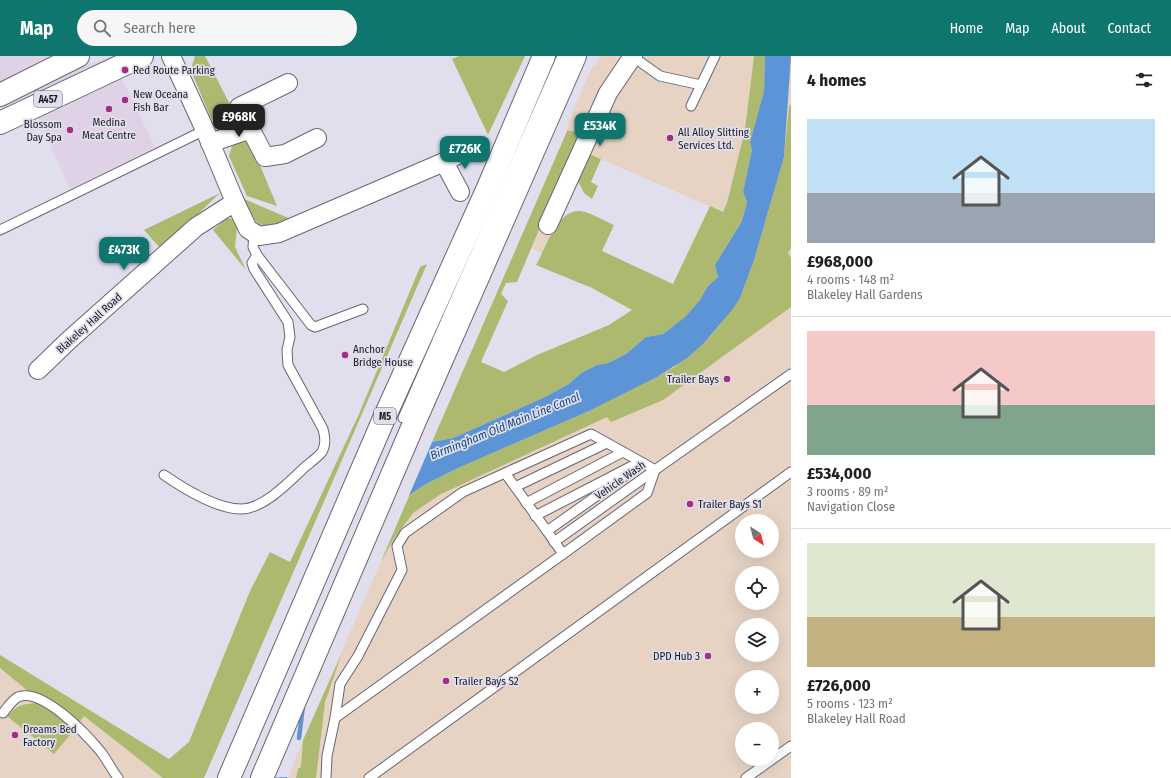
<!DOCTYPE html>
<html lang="en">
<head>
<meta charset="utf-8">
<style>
  body { margin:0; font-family:"Fira Sans Condensed",sans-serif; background:#f6f6f6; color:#202124; height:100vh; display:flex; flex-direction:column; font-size:15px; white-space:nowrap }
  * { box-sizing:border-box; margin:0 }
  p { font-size:13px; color:#757577 }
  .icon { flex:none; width:22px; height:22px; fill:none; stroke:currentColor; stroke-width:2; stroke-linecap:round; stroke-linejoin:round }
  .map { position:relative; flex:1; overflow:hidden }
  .panel { display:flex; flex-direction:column; background:#fff; width:380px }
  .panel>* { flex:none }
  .needle { width:26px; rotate:144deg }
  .controls { position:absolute; left:735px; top:458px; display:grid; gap:8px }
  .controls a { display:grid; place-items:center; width:44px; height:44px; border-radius:50%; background:#fff; box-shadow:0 4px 16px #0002; font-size:20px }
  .price { position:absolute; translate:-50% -34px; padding:0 9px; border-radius:8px; background:#0f766e; color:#fff; font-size:13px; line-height:26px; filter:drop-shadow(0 1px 2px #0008) }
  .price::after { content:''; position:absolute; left:50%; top:24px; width:12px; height:9px; margin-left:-6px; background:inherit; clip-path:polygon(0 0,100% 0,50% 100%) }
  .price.active { background:#222; color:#fff }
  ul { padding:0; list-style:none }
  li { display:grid; align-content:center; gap:8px; height:212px; padding:0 16px }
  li+li { border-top:1px solid #e0e0e0 }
  li span { display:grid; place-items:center; height:124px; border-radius:0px; color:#555 }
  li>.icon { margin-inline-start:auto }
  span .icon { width:72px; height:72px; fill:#fffc; stroke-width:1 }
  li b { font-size:17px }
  h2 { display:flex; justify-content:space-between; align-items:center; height:48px; padding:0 16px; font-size:17px }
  header { display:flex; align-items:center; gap:24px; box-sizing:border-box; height:56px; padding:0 20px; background:#0f766e; color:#fff }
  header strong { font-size:19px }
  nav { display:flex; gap:22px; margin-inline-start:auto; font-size:14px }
  .search { width:280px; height:36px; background:#f6f6f6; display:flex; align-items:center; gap:10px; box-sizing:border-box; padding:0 14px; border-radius:22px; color:#757577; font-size:15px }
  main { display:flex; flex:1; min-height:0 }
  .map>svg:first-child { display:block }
</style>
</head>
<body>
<header>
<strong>Map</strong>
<div class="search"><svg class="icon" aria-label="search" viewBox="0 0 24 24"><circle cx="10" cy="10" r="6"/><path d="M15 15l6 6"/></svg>Search here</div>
<nav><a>Home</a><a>Map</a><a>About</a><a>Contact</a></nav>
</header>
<main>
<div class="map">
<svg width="791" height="722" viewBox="0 0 791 722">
  <rect width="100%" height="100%" fill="#e1dfee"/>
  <polygon fill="#dfd2e6" points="0,0 87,0 91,8 111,0 155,91 70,133 29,40 0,54"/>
  <g fill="#e6d3c4" fill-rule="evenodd">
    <path d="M 600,0 L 791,0 L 791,722 L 287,722 L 423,408 L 666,299 L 723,156 L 589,98 L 543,198 L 523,188 L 568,73 L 567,69 L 592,11 L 596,10 ZM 742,465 L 772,465 L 772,495 L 742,495 ZM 742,517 L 772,517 L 772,547 L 742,547 ZM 742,569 L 772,569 L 772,599 L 742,599 ZM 742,621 L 772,621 L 772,651 L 742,651 ZM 742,673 L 772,673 L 772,703 L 742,703 Z"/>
    <polygon points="0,599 200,722 0,722"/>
  </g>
  <g fill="#acb96e">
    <polygon points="195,0 205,0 237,62 234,69 220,75 210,60 192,17 192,10"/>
    <polygon points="459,0 525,0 488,79 452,3"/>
    <path d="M 754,0 L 765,0 L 764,35 L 750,86 L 752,94 L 743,136 L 747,146 L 742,165 L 715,209 L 718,221 L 708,230 L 700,244 L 685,261 L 663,278 L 646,281 L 626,298 L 608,307 L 597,309 L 581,317 L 569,328 L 543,342 L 453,382 L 432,386 L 568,73 L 569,75 L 580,76 L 517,226 L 506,227 L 501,238 L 508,245 L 481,306 L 504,316 L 537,299 L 609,269 L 632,254 L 592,232 L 536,209 C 547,191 558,148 585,156 C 595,159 605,165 614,169 L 602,195 L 673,228 L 710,150 L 723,156 L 727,147 L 745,74 Z"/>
    <polygon points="791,48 791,192 788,197 791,202 791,251 663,344 611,366 607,361 441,438 413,457 393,484 381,506 409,440 424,429 458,412 589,355 657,321 673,312 704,287 718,271 740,242 754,204 784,101 789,50"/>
    <polygon points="243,85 249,87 257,102 277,150 247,140 229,100 232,90"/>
    <polygon points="589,98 601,103 591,126 598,130 592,143 584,137 577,123"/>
    <polygon points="220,137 161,193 144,174"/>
    <path d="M 244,143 L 291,163 C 261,178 256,171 244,143 Z"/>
    <polygon points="227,162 233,163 237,172 235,191 246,214 213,174"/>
    <polygon points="427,208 204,722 163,722 84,660 79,667 48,642 28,635 0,612 0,599 169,703 189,686 250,535 270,496 290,506 359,358 420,211"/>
    <polygon points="342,597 325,646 316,722 296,722 298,713 301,711 303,684"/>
    <path d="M 38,647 L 44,648 L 75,673 L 54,698 L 7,660 C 16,650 24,647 38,647 Z"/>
  </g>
  <polygon fill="#5d94d5" points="765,0 791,0 784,101 754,204 740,242 732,254 704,287 687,302 657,321 589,355 458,412 424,429 404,443 377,472 342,520 319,557 308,588 293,699 287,722 264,722 273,697 274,685 280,597 290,566 330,467 349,438 404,396 432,386 453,382 543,342 569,328 581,317 597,309 608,307 626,298 646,281 663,278 685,261 700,244 708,230 718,221 715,209 742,165 747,146 743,136 752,94 750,86 764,35"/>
  <polygon fill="#e1dfee" points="433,384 407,444 379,473 302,657 295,700 289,721 262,722 272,685 277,630 371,417 403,394"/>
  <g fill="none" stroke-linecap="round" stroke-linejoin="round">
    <polyline stroke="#5d94d5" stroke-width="4.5" points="299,682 303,650"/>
    <g stroke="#686673" stroke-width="11">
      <g id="lane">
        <polyline points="632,0 660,20 701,29"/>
        <polyline points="691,50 715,0"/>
        <polyline points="0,174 205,74"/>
        <polyline points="254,177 253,191 257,199 311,269 315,271 363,253"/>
        <polyline points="403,362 562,0"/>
        <polyline points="505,417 591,378 643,407"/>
        <path d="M 164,419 C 183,432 217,453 241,453 C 264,453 290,425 306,410 C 311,406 318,401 322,396 C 326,389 325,380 323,373 L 288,309 L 287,294 L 290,281 L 288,266 L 254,213 L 252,207 L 257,199"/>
        <polyline points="515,431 607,387"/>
        <polyline points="526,447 623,396"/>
        <polyline points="535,460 632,410"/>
        <polyline points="554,486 655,414"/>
        <polyline points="563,498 647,437 655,414"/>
        <path d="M 3,657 C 7,652 12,644 18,641 C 42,631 87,679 101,696 C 107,704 112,714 118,722"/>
        <polyline points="335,662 340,628 358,600 402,514 397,490 405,477 463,436 505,417 547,475"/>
        <polyline points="326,722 327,700 335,662 563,498 547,475 643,407 655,414 791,318"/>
        <polyline points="369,722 791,416"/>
        <polyline points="746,722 791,690"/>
      </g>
    </g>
    <g stroke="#686673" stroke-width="20">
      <g id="street">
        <polyline points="171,0 205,74 235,146 248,173 259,180 279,177 444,106 475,90"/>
        <polyline points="288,27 239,51 265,101 285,98 317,82"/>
        <polyline points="210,87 251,73"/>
        <polyline points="444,106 460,136"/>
        <polyline points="548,169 608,37 633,0"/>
        <polyline points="38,314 68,285 196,171 235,146"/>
      </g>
    </g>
    <g stroke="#686673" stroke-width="24">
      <g id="primary">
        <polyline points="0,39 78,0"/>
        <polyline points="0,67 142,0"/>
      </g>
    </g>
    <g stroke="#686673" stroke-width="24">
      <g id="highway">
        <polyline points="229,722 385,360 487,134 544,0"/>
        <polyline points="262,722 415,365 575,0"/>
      </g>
    </g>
    <use href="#lane" stroke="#fff" stroke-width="9"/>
    <use href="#street" stroke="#fff" stroke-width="18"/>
    <use href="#primary" stroke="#fff" stroke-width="22"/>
    <use href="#highway" stroke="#fff" stroke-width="22"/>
  </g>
  <g fill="#a52d84" stroke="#e1dfee" stroke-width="1.5">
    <circle cx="125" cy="14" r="4"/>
    <circle cx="125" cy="44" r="4"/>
    <circle cx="109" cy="53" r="4"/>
    <circle cx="70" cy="74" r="4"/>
    <circle cx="670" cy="82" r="4"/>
    <circle cx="345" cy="299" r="4"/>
    <circle cx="727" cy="323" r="4"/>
    <circle cx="690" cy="448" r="4"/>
    <circle cx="708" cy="600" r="4"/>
    <circle cx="446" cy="625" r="4"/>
    <circle cx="15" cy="679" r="4"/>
  </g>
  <g text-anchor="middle" stroke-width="3.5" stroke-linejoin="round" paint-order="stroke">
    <g fill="#e1dfee" stroke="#57565e" stroke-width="1">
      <rect x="34" y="35" width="28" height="16" rx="3"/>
      <rect x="374" y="352" width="22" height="16" rx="3"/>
    </g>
    <g font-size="10" font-weight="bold" fill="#1c1b21">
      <text x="48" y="47">A457</text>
      <text x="385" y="364">M5</text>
    </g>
    <g font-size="11" fill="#1c1b21" stroke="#e1dfee" text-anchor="start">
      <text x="133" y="18">Red Route Parking</text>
      <text x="133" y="42">New Oceana<tspan x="133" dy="13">Fish Bar</tspan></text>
      <text x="109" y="70" text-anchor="middle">Medina<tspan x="109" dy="13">Meat Centre</tspan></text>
      <text x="62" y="72" text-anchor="end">Blossom<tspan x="62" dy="13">Day Spa</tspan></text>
      <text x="678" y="80">All Alloy Slitting<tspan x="678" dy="13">Services Ltd.</tspan></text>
      <text x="353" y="297">Anchor<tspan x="353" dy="13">Bridge House</tspan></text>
      <text x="719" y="327" text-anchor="end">Trailer Bays</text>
      <text x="698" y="452">Trailer Bays S1</text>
      <text x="700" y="604" text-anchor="end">DPD Hub 3</text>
      <text x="454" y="629">Trailer Bays S2</text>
      <text x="23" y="677">Dreams Bed<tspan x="23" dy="13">Factory</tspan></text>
    </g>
    <g font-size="11" fill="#1c1b21" stroke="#e1dfee">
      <text transform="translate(89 267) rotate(-42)" y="4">Blakeley Hall Road</text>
      <text transform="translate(620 424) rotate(-35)" y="4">Vehicle Wash</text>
    </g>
    <g font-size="12" font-style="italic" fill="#0f4984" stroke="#e1dfee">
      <text transform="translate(505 370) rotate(-22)" y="4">Birmingham Old Main Line Canal</text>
    </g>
  </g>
</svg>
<div class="controls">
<a><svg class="needle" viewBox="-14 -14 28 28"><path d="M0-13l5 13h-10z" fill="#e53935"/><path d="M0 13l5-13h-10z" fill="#757577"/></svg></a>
<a><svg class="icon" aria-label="locate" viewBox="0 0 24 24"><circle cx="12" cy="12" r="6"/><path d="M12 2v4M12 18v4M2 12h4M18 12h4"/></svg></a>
<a><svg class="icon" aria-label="layers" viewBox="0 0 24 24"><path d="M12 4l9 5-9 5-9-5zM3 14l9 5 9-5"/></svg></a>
<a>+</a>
<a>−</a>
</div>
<b class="price active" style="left:239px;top:82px">£968K</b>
<b class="price" style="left:600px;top:91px">£534K</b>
<b class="price" style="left:465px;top:114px">£726K</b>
<b class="price" style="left:124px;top:215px">£473K</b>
</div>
<section class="panel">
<h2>4 homes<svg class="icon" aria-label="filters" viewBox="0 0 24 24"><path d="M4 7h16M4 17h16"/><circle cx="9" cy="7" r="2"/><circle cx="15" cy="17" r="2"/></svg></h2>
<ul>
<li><span style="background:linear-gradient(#bfe0f5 60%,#9aa5b1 0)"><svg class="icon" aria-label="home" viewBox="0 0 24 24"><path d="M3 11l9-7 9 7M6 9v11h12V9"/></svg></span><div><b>£968,000</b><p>4 rooms · 148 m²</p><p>Blakeley Hall Gardens</p></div></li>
<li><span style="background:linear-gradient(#f6c9c9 60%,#7fa58c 0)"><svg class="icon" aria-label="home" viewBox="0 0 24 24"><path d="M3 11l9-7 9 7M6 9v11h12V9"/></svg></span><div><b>£534,000</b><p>3 rooms · 89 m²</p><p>Navigation Close</p></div></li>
<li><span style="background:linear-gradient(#dfe7d0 60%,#c2b280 0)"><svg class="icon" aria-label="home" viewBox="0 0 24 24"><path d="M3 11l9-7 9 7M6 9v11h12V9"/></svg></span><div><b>£726,000</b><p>5 rooms · 123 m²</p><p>Blakeley Hall Road</p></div></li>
</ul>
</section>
</main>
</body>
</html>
